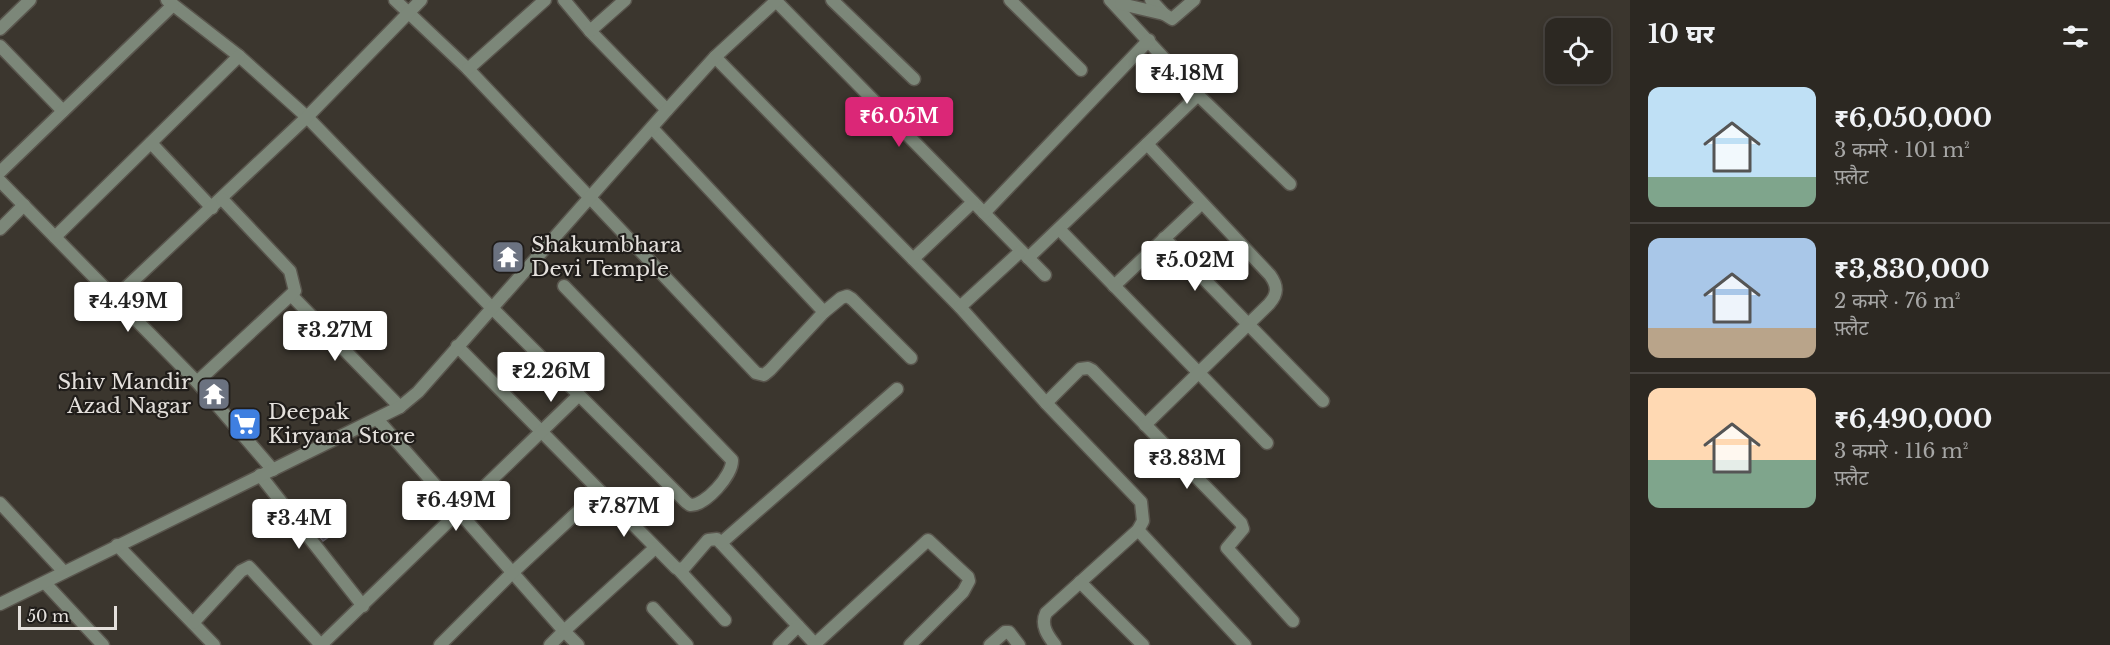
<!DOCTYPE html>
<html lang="hi">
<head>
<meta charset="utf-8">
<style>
  body { margin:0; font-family:"Libre Baskerville","Noto Sans Devanagari",serif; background:#38342f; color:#f1f3f6; height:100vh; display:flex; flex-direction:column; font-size:22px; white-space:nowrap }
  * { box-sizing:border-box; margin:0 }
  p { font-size:20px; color:#a6a6a5 }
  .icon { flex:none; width:33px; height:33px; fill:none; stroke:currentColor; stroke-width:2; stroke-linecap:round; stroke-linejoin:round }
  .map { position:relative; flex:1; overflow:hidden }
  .panel { display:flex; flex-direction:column; background:#2c2822; width:480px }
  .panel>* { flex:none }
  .fabs { position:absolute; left:1545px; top:18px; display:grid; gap:12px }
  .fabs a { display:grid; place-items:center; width:66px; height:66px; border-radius:12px; background:#2c2822; box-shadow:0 3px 9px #0003,0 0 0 2px #484440; font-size:30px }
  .scale { position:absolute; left:18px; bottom:15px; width:99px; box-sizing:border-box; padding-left:6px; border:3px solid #e4e0dc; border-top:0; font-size:16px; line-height:21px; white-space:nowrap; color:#e4e0dc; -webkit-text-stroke:4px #201d1a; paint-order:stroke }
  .price { position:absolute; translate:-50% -51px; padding:0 14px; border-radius:6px; background:#fff; color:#222; font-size:20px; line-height:39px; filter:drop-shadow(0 2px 3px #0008) }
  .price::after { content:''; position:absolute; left:50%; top:36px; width:18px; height:14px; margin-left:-9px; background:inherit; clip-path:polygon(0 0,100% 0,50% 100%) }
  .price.current { background:#db2777; color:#fff }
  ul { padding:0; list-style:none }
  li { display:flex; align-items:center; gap:18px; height:150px; padding:0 18px }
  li+li { border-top:2px solid #484440 }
  li span { display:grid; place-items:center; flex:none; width:168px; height:120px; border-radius:12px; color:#555 }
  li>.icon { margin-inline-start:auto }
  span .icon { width:72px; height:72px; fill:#fffc; stroke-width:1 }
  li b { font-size:26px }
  h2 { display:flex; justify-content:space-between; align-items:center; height:72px; padding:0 18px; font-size:26px }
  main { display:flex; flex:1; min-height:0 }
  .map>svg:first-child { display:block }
</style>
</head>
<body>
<main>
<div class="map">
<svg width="1630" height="645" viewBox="0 0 1630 645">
  <rect width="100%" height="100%" fill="#3b362e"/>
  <polygon fill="#615d66" stroke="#78747c" stroke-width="1.5" points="323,506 340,529 323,541 305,519"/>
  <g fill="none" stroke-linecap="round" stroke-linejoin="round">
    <g stroke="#59554d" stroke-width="15">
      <g id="minor">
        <path d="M 167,0 L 239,56 L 307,117 L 491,307 L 686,502 L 690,505 C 705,506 733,475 732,460 L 564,286"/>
        <polyline points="395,0 468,69 756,373 764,375 770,370 824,312"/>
        <polyline points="564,0 590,31 667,110"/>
        <polyline points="832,0 914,79"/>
        <polyline points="1010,0 1081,70"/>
        <polyline points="1110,0 1198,95 1290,184"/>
        <polyline points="1151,0 1164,14 1172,19 1194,0"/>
        <polyline points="776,1 1045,275"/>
        <polyline points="1121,4 1164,14"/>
        <polyline points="0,29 30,0"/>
        <polyline points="590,31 625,0"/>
        <polyline points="0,46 63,111"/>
        <path d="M 715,57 L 960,307 L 1046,403 L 1141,502 L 1143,521 L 1138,530 L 1046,613 C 1040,625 1048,636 1055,645"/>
        <polyline points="468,69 545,0"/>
        <polyline points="652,128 824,312 841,298 847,296 852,299 911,358"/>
        <polyline points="151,143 212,208"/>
        <polyline points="0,172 173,5"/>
        <polyline points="0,181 197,382 273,470"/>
        <polyline points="984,213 1149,40"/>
        <polyline points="0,229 24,205"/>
        <polyline points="1059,229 1267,443"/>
        <polyline points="55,237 239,56"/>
        <polyline points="1164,238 1323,401"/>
        <polyline points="1028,258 1198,95"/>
        <polyline points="913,259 973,202"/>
        <polyline points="1114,286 1202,203"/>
        <polyline points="292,296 400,407"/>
        <polyline points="115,298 307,117 421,0"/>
        <polyline points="960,307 1021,251"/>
        <polyline points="457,346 676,568 683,569 708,540 717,539 816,645"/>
        <polyline points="197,382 295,291 290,271 222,199"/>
        <polyline points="1046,403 1080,369 1088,368 1092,370 1241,523 1243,529 1227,548 1293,621"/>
        <polyline points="377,419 564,631 550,645"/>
        <path d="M 1145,425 L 1269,304 C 1278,294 1278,286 1270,275 L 1147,144"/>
        <polyline points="260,475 363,606"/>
        <polyline points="0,503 64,572"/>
        <polyline points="1138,530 1245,645"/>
        <polyline points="721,543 897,389"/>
        <polyline points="117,545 214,645"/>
        <polyline points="679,570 725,620"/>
        <polyline points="1080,582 1143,645"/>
        <polyline points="45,583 103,645"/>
        <polyline points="653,608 687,645"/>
        <polyline points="193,623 241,571 249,567 321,645"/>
        <polyline points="815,644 928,540 968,577 969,581 963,592 910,645"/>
        <polyline points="321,645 579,395"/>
        <polyline points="440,645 512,573 600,491"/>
        <polyline points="578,645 564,631 655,548"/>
        <polyline points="779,645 798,626"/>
        <polyline points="990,645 1005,632 1009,632 1019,645"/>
      </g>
    </g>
    <g stroke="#59554d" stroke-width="15">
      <polyline id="tertiary" points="0,604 400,407 418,392 667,110 715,57 777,0"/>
    </g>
    <use href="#minor" stroke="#7c8779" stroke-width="12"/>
    <use href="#tertiary" stroke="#7c8779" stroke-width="12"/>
  </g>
  <defs>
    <g id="temple-square" transform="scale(1.725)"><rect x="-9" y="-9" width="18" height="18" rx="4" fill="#6b7280" stroke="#201d1a"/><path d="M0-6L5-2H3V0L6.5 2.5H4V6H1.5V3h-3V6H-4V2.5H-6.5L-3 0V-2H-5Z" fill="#fff"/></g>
    <g id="supermarket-square" transform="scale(1.725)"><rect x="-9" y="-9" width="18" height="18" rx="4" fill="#3f7fe0" stroke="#201d1a"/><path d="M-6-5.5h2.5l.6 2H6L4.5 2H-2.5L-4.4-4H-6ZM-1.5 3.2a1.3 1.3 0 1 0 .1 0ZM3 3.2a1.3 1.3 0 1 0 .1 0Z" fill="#fff"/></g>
  </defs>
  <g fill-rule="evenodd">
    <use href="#temple-square" x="508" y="257"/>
    <use href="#temple-square" x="214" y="394"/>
    <use href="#supermarket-square" x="245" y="424"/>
  </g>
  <g text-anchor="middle" stroke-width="4.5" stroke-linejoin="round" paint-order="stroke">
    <g font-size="21" fill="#e4e0dc" stroke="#201d1a" text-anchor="start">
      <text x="531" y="252">Shakumbhara<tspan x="531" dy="24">Devi Temple</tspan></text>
      <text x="191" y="389" text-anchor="end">Shiv Mandir<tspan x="191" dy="24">Azad Nagar</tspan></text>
      <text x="268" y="419">Deepak<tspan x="268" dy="24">Kiryana Store</tspan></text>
    </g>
  </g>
</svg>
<div class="fabs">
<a><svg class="icon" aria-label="locate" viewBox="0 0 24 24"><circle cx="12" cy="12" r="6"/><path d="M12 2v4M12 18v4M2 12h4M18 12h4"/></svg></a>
</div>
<div class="scale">50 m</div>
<b class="price" style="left:1187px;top:105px">₹4.18M</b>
<b class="price current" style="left:899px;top:148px">₹6.05M</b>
<b class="price" style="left:1195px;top:292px">₹5.02M</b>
<b class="price" style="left:128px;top:333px">₹4.49M</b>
<b class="price" style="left:335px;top:362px">₹3.27M</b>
<b class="price" style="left:551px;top:403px">₹2.26M</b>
<b class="price" style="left:1187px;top:490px">₹3.83M</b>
<b class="price" style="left:456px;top:532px">₹6.49M</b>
<b class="price" style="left:624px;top:538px">₹7.87M</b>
<b class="price" style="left:299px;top:550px">₹3.4M</b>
</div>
<section class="panel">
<h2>10 घर<svg class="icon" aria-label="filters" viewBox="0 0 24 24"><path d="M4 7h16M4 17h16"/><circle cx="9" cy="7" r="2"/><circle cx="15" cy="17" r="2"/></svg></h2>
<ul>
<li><span style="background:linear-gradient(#bfe0f5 75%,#7fa58c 0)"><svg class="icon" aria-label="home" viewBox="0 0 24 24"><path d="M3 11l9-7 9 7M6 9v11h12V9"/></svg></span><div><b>₹6,050,000</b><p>3 कमरे · 101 m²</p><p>फ़्लैट</p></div></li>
<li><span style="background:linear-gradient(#a9c7e8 75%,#b9a48a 0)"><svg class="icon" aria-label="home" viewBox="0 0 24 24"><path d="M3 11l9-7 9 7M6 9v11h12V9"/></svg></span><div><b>₹3,830,000</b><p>2 कमरे · 76 m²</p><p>फ़्लैट</p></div></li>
<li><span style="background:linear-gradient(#ffd9b3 60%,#7fa58c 0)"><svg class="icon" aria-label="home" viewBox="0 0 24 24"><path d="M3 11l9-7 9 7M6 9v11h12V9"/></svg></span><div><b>₹6,490,000</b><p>3 कमरे · 116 m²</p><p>फ़्लैट</p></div></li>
</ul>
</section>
</main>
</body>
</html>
